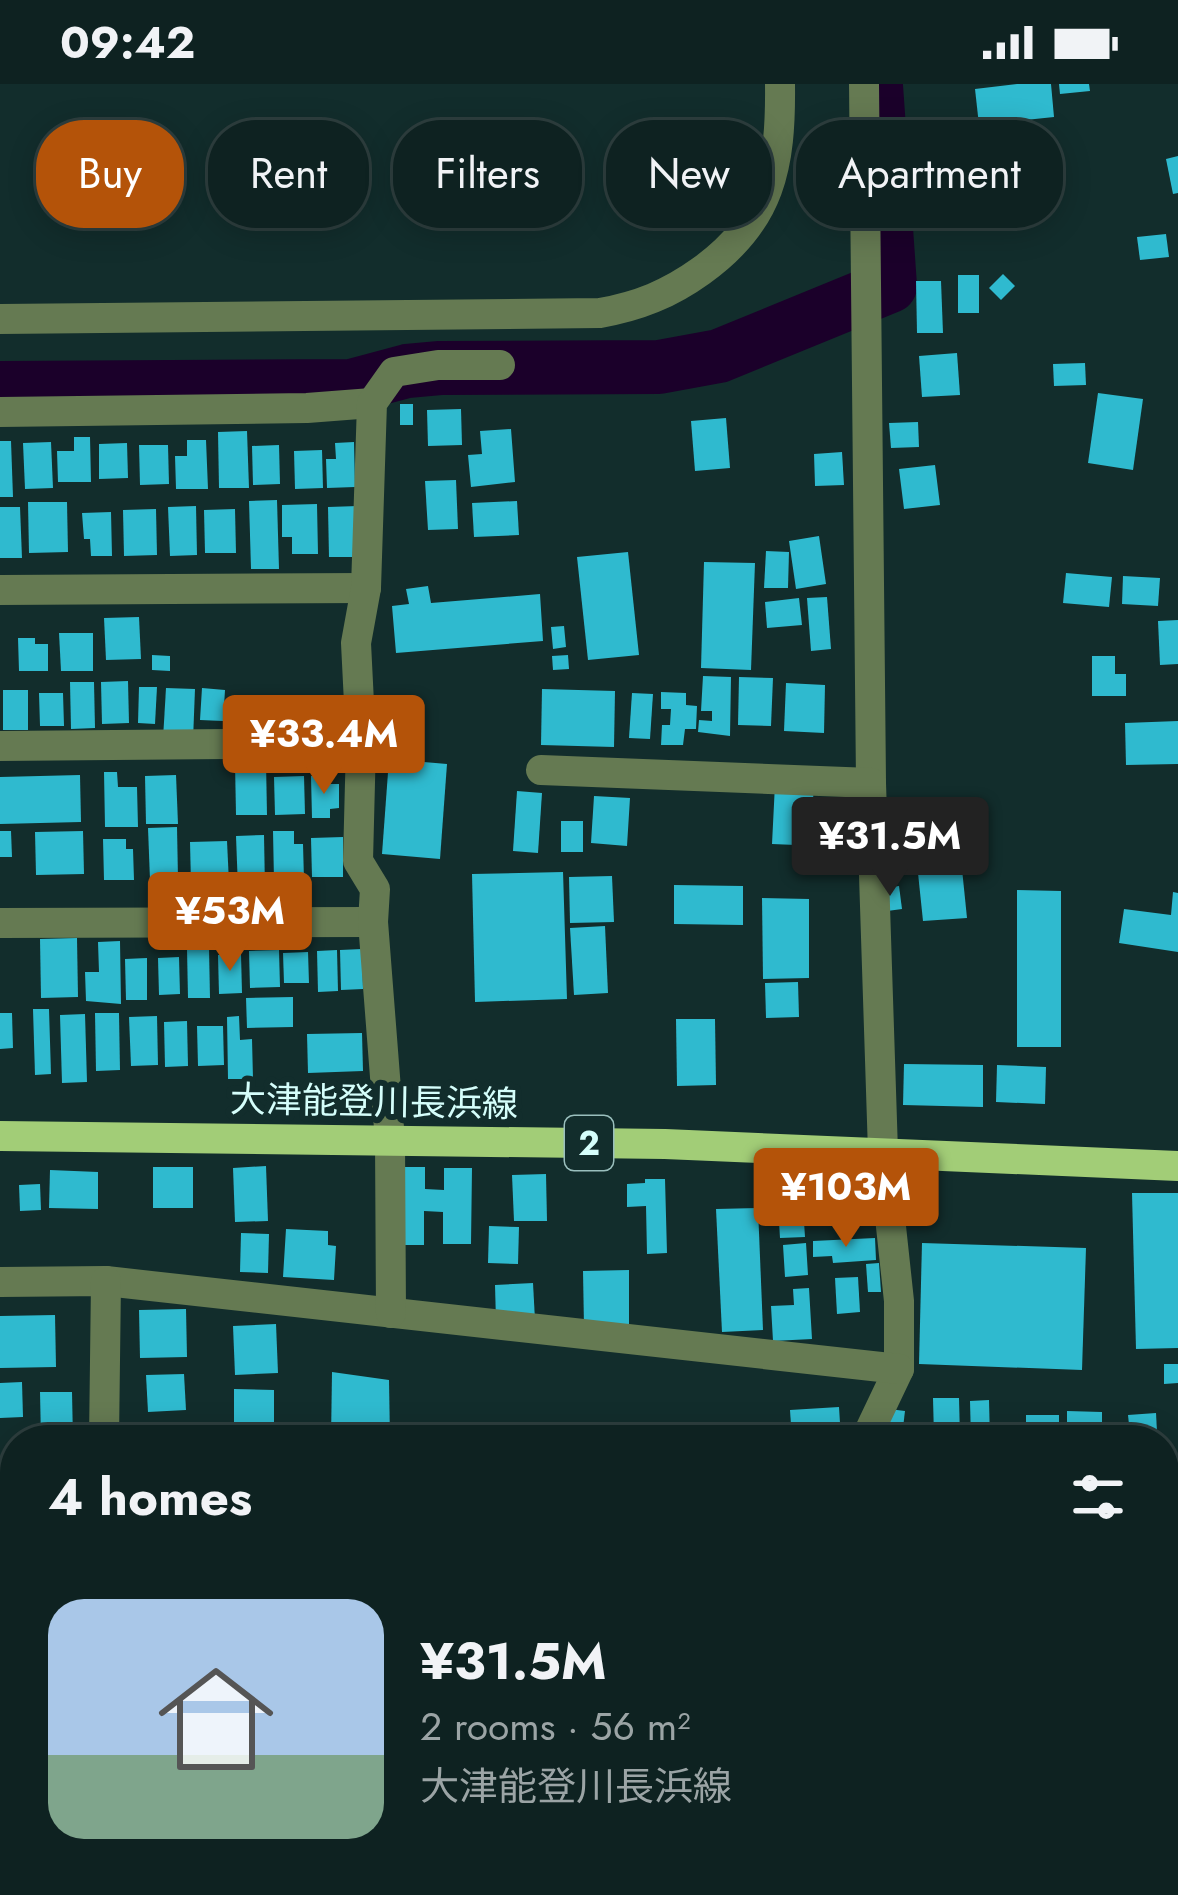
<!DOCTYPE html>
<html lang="en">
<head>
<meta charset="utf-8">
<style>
  body { margin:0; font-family:Jost,"Noto Sans JP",sans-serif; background:#172a2a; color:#f1f3f6; height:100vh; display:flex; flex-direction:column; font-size:45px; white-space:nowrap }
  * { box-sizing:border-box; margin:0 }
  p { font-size:39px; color:#9ba4a5 }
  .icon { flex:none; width:66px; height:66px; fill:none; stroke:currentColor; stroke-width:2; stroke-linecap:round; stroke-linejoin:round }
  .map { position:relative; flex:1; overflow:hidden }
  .details { position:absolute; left:0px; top:1341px; width:1179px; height:471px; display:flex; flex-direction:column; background:#0e2221; border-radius:48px 48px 0 0; box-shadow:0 6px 30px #0003,0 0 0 3px #2e3f3f }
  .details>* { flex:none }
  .hud { position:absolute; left:36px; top:36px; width:1107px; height:108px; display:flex; gap:24px }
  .price { position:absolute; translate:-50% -102px; padding:0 27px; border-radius:12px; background:#b45309; color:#fff; font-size:39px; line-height:78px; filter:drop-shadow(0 3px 6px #0008) }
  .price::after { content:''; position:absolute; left:50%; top:72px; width:36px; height:27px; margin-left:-18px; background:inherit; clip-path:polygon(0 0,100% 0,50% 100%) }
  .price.active { background:#222; color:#fff }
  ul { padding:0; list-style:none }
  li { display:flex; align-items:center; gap:36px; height:300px; padding:0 48px }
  li span { display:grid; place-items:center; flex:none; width:336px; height:240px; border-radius:36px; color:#555 }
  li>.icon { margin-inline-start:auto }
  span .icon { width:144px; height:144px; fill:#fffc; stroke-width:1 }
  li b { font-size:51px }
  h2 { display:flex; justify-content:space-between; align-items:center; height:144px; padding:0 48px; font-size:51px }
  .pill { padding:0 42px; border-radius:48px; background:#0e2221; box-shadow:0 6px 30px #0003,0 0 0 3px #2e3f3f; font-size:42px; line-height:108px }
  .pill.active { background:#b45309; color:#fff }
  .status { display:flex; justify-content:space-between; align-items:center; height:84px; padding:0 60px; background:#0e2221; direction:ltr }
  .status svg { height:33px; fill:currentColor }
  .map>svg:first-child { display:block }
</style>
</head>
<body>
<div class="status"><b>09:42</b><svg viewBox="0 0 49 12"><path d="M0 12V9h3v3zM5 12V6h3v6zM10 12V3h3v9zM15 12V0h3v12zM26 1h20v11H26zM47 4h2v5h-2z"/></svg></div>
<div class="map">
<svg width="1178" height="1811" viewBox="0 0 1178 1811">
  <rect width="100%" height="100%" fill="#122d2c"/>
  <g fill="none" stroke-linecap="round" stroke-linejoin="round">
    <polyline stroke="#1b002a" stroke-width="54" points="0,304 351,302 407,287 440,284 659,283 719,272 890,202 876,2"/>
  </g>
  <g fill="#2fbacf">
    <polygon points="1017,0 1051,0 1054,33 979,41 975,5"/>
    <polygon points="1059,0 1089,0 1090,7 1060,10"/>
    <polygon points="1178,72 1178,109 1173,110 1166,75"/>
    <polygon points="1052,79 1056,119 958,129 954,89"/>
    <polygon points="1166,150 1169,173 1140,176 1137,153"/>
    <polygon points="1003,190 1015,202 1001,216 989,204"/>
    <rect x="958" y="191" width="21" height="38"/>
    <polygon points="916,197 941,197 943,249 917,249"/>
    <polygon points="957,269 960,311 922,313 919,272"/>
    <polygon points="1085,279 1086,301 1054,302 1053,280"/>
    <polygon points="1098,309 1143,315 1133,386 1088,379"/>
    <rect x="400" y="320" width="13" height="21"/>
    <polygon points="461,325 462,361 428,362 427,326"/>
    <polygon points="726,334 730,384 695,387 691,337"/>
    <polygon points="918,338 919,363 891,364 889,339"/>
    <polygon points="511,345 515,398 471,403 468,371 482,370 480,347"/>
    <polygon points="247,347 249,404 219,404 218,348"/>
    <polygon points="74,353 90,353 91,398 58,398 57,367 74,367"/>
    <polygon points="187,356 206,356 208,405 176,405 175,372 187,372"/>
    <polygon points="0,357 11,357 13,413 0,413"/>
    <polygon points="51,358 53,404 25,405 23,359"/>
    <polygon points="354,358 355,403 327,404 326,375 336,375 335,359"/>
    <polygon points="127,359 128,394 99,395 99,360"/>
    <polygon points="139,361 168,361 169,400 140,401"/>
    <polygon points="279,361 280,400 253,401 252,362"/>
    <polygon points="322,366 323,404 295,405 294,367"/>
    <polygon points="842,368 844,401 815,402 814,370"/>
    <polygon points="935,381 940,421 904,425 899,385"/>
    <polygon points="456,396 458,445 428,446 425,397"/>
    <polygon points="277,416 279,485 251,485 249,417"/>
    <polygon points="517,417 519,451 474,453 472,419"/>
    <polygon points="28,418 67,418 68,468 29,469"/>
    <polygon points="317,420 318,470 292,470 292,453 282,453 282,421"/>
    <polygon points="196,422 197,471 170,472 168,423"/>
    <polygon points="358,422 359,473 329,473 328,423"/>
    <polygon points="0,423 20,423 22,474 0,474"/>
    <polygon points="156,425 157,471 124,472 123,426"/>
    <polygon points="235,425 236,469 205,469 204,426"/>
    <polygon points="111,428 112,472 91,472 90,455 84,455 82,429"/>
    <polygon points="819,452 826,500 796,505 789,457"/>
    <polygon points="766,467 789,468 788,504 764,504"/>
    <polygon points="628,468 639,571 588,576 577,473"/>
    <polygon points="704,478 755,479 751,586 701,584"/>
    <polygon points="1066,489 1112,493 1109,523 1063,519"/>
    <polygon points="1123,492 1160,494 1158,522 1122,520"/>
    <polygon points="428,502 431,519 540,510 543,557 396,569 392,522 409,520 406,505"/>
    <polygon points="827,513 831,565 811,567 807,514"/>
    <polygon points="799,514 802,541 767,544 765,518"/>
    <polygon points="139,533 141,575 106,576 104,534"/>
    <polygon points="1178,536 1178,580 1160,581 1158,537"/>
    <polygon points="564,542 566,563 553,565 551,543"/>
    <polygon points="59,549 93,549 93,587 61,587"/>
    <polygon points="18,554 35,554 35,560 48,560 48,587 19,587"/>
    <polygon points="152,571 170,572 170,587 152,586"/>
    <polygon points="568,571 569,585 553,586 552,572"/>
    <polygon points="1092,572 1115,572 1115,590 1126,590 1126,612 1092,612"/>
    <polygon points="703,592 731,593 730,652 698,648 699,636 712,637 712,627 701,627"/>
    <polygon points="739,593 773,594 771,642 738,641"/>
    <polygon points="128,597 129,639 102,640 101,598"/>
    <polygon points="70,598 94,598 95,644 71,645"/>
    <polygon points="786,599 825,601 824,649 784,647"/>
    <polygon points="139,603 157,603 155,640 138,639"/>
    <polygon points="166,604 195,605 193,656 163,655"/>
    <polygon points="202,604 225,606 223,637 200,636"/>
    <polygon points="542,605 615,607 614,663 541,661"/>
    <rect x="3" y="606" width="25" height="40"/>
    <polygon points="661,608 686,609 686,621 697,622 696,645 685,645 683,661 661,661 662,641 670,641 671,625 661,625"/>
    <polygon points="39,609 63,609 64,642 40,642"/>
    <polygon points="632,609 653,610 650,655 629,654"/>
    <polygon points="1178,637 1178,680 1126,681 1125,639"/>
    <polygon points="389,675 447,680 440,775 382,770"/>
    <polygon points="266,678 267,731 236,731 235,679"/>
    <polygon points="104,688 117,688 118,703 137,703 138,743 105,743"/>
    <polygon points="80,691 81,738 0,740 0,693"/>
    <polygon points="176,691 178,740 146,740 145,692"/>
    <polygon points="329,691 330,700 339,700 339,724 330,725 330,734 312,734 311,692"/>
    <polygon points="304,692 305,730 275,731 274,693"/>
    <polygon points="775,700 814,702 811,743 797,743 796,761 772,760"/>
    <polygon points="517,707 542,709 538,769 513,767"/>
    <polygon points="594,712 630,714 627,762 591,759"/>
    <rect x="561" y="737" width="22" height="31"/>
    <polygon points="177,743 178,795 150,796 148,744"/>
    <polygon points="0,747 11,747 12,773 0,773"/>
    <polygon points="83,747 84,790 36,791 35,748"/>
    <polygon points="273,747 294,747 294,760 303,760 304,796 274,797"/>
    <polygon points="264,751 265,805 238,805 236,752"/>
    <polygon points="343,753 343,793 312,793 311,754"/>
    <polygon points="103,755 126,755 126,765 133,765 134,796 104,796"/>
    <polygon points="227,757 229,799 191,800 190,758"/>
    <polygon points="962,785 967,834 923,837 918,789"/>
    <polygon points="563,788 567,915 475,918 472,790"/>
    <polygon points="612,792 614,838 570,839 569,793"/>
    <polygon points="674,801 743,802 743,841 674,840"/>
    <polygon points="899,802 902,825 880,828 877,805"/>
    <polygon points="1017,806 1061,807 1061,963 1017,963"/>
    <polygon points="1173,808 1178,809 1178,868 1119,859 1124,825 1171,831"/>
    <polygon points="762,814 809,815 809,894 763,895"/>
    <polygon points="605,842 608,909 574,911 570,844"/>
    <polygon points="77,854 78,913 41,914 40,855"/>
    <polygon points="120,857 121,920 86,917 85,888 99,888 98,858"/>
    <polygon points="209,864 210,914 188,914 187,865"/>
    <polygon points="362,865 363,905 341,906 340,866"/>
    <polygon points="279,866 280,903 250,904 249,867"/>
    <polygon points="337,866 338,907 318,908 317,867"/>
    <polygon points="308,868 309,899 284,899 283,869"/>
    <polygon points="241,870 242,909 219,910 218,871"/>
    <polygon points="179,873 180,910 159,911 158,874"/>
    <polygon points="147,874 147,916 126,916 125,875"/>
    <polygon points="798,898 799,933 766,934 765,899"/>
    <polygon points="293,913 293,943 247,944 246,914"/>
    <polygon points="33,925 49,925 51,990 35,991"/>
    <polygon points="0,929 12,929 13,964 0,965"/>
    <polygon points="95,929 119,929 120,986 96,987"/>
    <polygon points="85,930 87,998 62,999 60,931"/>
    <polygon points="157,932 158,981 131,982 129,933"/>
    <polygon points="239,932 240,956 252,955 253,995 228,995 227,933"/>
    <polygon points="676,935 715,935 716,1001 677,1002"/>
    <polygon points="187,937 188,982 165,983 164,938"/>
    <polygon points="197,942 223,942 224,981 198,982"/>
    <polygon points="362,949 363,987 308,989 307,950"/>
    <polygon points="904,980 983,981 983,1023 903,1021"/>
    <polygon points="997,981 1046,983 1045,1020 996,1018"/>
    <polygon points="266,1082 268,1137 235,1138 233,1084"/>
    <rect x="153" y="1083" width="40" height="41"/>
    <polygon points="398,1083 425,1083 425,1105 444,1106 444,1084 472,1084 471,1160 443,1160 443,1128 424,1127 424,1161 397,1161"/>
    <polygon points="50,1086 98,1088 98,1125 49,1124"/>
    <polygon points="546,1090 547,1137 514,1137 512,1091"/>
    <polygon points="801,1092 805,1153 780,1154 779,1138 765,1139 763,1094"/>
    <polygon points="645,1095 665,1095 667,1169 647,1170 646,1122 627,1123 627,1100 645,1099"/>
    <polygon points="40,1100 41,1126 20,1127 19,1101"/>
    <polygon points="1132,1109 1178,1109 1178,1264 1136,1265"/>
    <polygon points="758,1124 763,1246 722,1248 716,1125"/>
    <polygon points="489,1142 519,1143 518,1180 488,1179"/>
    <polygon points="286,1145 328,1147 328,1161 336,1162 334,1196 283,1193"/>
    <polygon points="241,1149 269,1150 268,1189 240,1188"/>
    <polygon points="875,1154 876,1176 833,1179 832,1172 813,1173 813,1157"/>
    <polygon points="806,1159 808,1191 785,1193 783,1161"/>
    <polygon points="922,1159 1086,1164 1082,1286 919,1280"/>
    <polygon points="879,1179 881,1208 868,1208 866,1180"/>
    <polygon points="629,1186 629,1242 584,1243 583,1187"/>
    <polygon points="858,1193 860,1228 837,1230 835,1194"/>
    <polygon points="533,1199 535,1236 496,1237 495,1201"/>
    <polygon points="809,1204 812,1255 773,1257 771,1222 794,1221 793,1205"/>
    <polygon points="186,1225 187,1273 140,1274 139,1226"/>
    <polygon points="55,1231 56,1283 0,1284 0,1232"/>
    <polygon points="276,1240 278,1289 235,1291 233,1242"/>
    <polygon points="1164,1280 1178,1280 1178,1299 1164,1300"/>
    <polygon points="332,1288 389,1296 390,1356 331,1356"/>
    <polygon points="184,1290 186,1326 148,1328 146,1291"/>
    <polygon points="22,1298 23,1333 0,1334 0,1299"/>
    <polygon points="234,1305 274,1306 274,1348 234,1348"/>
    <polygon points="40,1308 72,1308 73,1356 41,1356"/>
    <polygon points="933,1314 959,1314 960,1353 934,1353"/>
    <polygon points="989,1316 990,1356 971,1356 970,1317"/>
    <polygon points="839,1323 841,1356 792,1356 790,1326"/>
    <polygon points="889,1325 905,1327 902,1352 887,1351"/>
    <polygon points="1067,1327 1102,1328 1102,1356 1067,1356"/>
    <polygon points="1156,1329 1157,1348 1130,1350 1128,1331"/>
    <rect x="1026" y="1331" width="33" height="25"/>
    <polygon points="170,1347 171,1356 136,1356 136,1349"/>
    <polygon points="15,1736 15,1784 3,1786 0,1738"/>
  </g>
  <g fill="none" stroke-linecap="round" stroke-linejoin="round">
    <g stroke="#657a52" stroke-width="30">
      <polyline points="864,0 871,699 883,1068 899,1217 899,1285 869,1348 869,1356"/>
      <path d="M 0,235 L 600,229 C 639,222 669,210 701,187 C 771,137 781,82 780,0"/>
      <polyline points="0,328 307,324 372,319"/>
      <polyline points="0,506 366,504"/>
      <polyline points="0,662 361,659"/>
      <polyline points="541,686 871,699"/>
      <polyline points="0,839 373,838"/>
      <polyline points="0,1198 106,1197 899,1285"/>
      <polyline points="391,1229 390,1057 373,838 375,805 358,777 361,659 356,559 366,504 372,319 394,288 438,281 500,281"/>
      <polyline points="104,1356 106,1197"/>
      <polyline points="0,1458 15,1462"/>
      <polyline points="1164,1560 1178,1559"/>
      <polyline points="106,1811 142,1797"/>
    </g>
    <polyline stroke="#a2cd77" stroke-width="30" points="0,1052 665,1060 1178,1082"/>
    <g stroke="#a3c8c6" stroke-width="9" stroke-dasharray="24 12" stroke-linecap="butt">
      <polyline points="0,1523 15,1528"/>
      <polyline points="0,1591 15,1596"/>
      <polyline points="746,1797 797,1811"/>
      <polyline points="853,1797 902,1811"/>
    </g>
  </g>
  <g text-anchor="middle" stroke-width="12" stroke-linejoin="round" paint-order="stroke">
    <rect fill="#122d2c" stroke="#9abfbd" stroke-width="3" x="565" y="1032" width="48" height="54" rx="9"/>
    <g font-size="33" font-weight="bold" fill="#d5fefb">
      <text x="589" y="1071">2</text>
    </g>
    <g font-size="36" fill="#d5fefb" stroke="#122d2c">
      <text transform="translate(374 1017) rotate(1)" y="13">大津能登川長浜線</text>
    </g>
  </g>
</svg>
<b class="price" style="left:324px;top:713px">¥33.4M</b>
<b class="price active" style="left:890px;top:815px">¥31.5M</b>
<b class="price" style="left:230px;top:890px">¥53M</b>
<b class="price" style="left:846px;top:1166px">¥103M</b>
<div class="hud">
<a class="pill active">Buy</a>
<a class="pill">Rent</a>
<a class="pill">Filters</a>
<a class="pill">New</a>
<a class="pill">Apartment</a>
</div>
<section class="details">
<h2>4 homes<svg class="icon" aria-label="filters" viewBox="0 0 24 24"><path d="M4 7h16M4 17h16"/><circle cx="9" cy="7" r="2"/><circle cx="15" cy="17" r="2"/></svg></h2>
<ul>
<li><span style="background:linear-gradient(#a9c7e8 65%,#7fa58c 0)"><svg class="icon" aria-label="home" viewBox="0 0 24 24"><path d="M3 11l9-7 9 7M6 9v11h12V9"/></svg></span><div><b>¥31.5M</b><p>2 rooms · 56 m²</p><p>大津能登川長浜線</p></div></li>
</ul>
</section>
</div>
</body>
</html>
